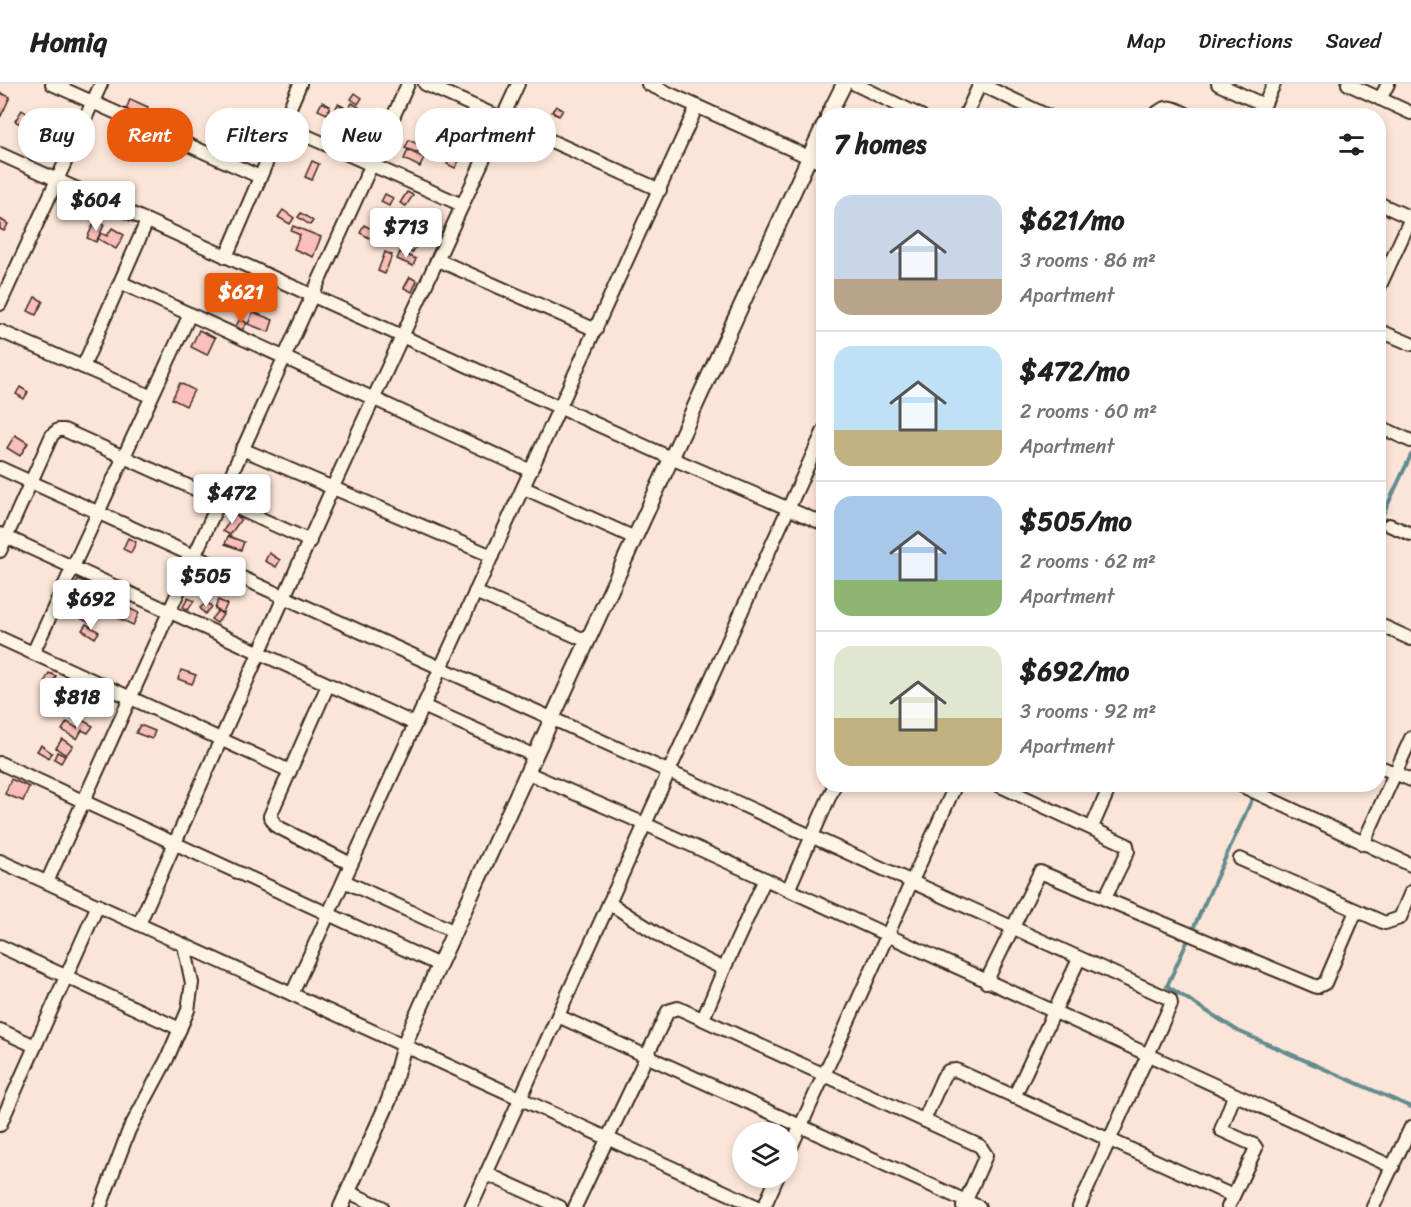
<!DOCTYPE html>
<html lang="en">
<head>
<meta charset="utf-8">
<style>
  body { margin:0; font-family:Sriracha,sans-serif; background:#f2f2f2; color:#202124; height:100vh; display:flex; flex-direction:column; font-size:22px; white-space:nowrap }
  * { box-sizing:border-box; margin:0 }
  p { font-size:20px; color:#757577 }
  .icon { flex:none; width:33px; height:33px; fill:none; stroke:currentColor; stroke-width:2; stroke-linecap:round; stroke-linejoin:round }
  .map { position:relative; flex:1; overflow:hidden }
  .drawer { position:absolute; left:816px; top:24px; width:570px; height:684px; display:flex; flex-direction:column; background:#fff; border-radius:24px; box-shadow:0 3px 9px #0003 }
  .drawer>* { flex:none }
  .top-card { position:absolute; left:18px; top:24px; width:570px; height:54px; display:flex; gap:12px }
  .buttons { position:absolute; left:732px; top:1038px; display:grid; gap:12px }
  .buttons a { display:grid; place-items:center; width:66px; height:66px; border-radius:50%; background:#fff; box-shadow:0 3px 9px #0003; font-size:30px }
  .price { position:absolute; translate:-50% -51px; padding:0 14px; border-radius:6px; background:#fff; color:#222; font-size:20px; line-height:39px; filter:drop-shadow(0 2px 3px #0008) }
  .price::after { content:''; position:absolute; left:50%; top:36px; width:18px; height:14px; margin-left:-9px; background:inherit; clip-path:polygon(0 0,100% 0,50% 100%) }
  .price.on { background:#ea580c; color:#fff }
  ul { padding:0; list-style:none }
  li { display:flex; align-items:center; gap:18px; height:150px; padding:0 18px }
  li+li { border-top:2px solid #e0e0e0 }
  li span { display:grid; place-items:center; flex:none; width:168px; height:120px; border-radius:18px; color:#555 }
  li>.icon { margin-inline-start:auto }
  span .icon { width:72px; height:72px; fill:#fffc; stroke-width:1 }
  li b { font-size:26px }
  h2 { display:flex; justify-content:space-between; align-items:center; height:72px; padding:0 18px; font-size:26px }
  .chip { padding:0 21px; border-radius:24px; background:#fff; box-shadow:0 3px 9px #0003; font-size:21px; line-height:54px }
  .chip.on { background:#ea580c; color:#fff }
  header { display:flex; align-items:center; gap:36px; box-sizing:border-box; height:84px; padding:0 30px; background:#fff; border-bottom:2px solid #e0e0e0 }
  header strong { font-size:28px }
  nav { display:flex; gap:33px; margin-inline-start:auto; font-size:21px }
  .map>svg:first-child { display:block }
</style>
</head>
<body>
<header>
<strong>Homiq</strong>
<nav><a>Map</a><a>Directions</a><a>Saved</a></nav>
</header>
<div class="map">
<svg width="1411" height="1123" viewBox="0 0 1411 1123">
  <rect width="100%" height="100%" fill="#fce5d8"/>
  <filter id="ink" filterUnits="userSpaceOnUse"><feTurbulence type="fractalNoise" baseFrequency=".0167" numOctaves="2"/><feDisplacementMap in="SourceGraphic" scale="12" xChannelSelector="R" yChannelSelector="G"/><feConvolveMatrix kernelMatrix="1 2 1 2 8 2 1 2 1" color-interpolation-filters="sRGB"/></filter>
  <g filter="url(#ink)">
    <g fill="none" stroke-linecap="round" stroke-linejoin="round">
      <g stroke="#648c8f" stroke-width="4">
        <polyline points="1378,441 1411,371"/>
        <polyline points="1259,700 1167,902 1238,947 1411,1023"/>
      </g>
    </g>
    <g fill="#fbbfba" stroke="#3b2a1e" stroke-width="1.5">
      <polygon points="0,9 10,13 1,32 0,31"/>
      <polygon points="355,9 362,14 358,20 351,15"/>
      <polygon points="130,15 148,23 143,34 126,26"/>
      <polygon points="322,18 330,22 327,30 318,26"/>
      <polygon points="352,19 365,27 357,41 343,34"/>
      <polygon points="338,20 344,23 338,35 332,32"/>
      <polygon points="556,22 563,26 559,32 552,28"/>
      <polygon points="22,26 29,31 22,41 15,37"/>
      <polygon points="428,33 443,40 440,48 425,40"/>
      <polygon points="343,37 356,42 350,56 337,51"/>
      <polygon points="53,45 62,49 57,58 49,55"/>
      <polygon points="426,45 435,48 433,55 423,51"/>
      <polygon points="454,45 468,52 462,62 449,55"/>
      <polygon points="409,56 422,62 418,69 405,64"/>
      <polygon points="408,66 424,74 420,83 404,75"/>
      <polygon points="451,74 459,77 455,84 447,80"/>
      <polygon points="312,77 319,80 312,96 305,93"/>
      <polygon points="407,108 413,111 406,122 400,119"/>
      <polygon points="385,110 393,114 389,122 381,118"/>
      <polygon points="283,126 294,134 290,140 278,133"/>
      <polygon points="403,127 415,131 412,138 401,134"/>
      <polygon points="301,129 313,137 310,141 298,133"/>
      <polygon points="0,135 8,140 4,147 0,145"/>
      <polygon points="95,137 104,141 96,158 87,154"/>
      <polygon points="431,139 440,142 437,151 428,147"/>
      <polygon points="364,141 381,150 377,158 360,149"/>
      <polygon points="293,142 321,153 313,173 294,165 300,151 291,147"/>
      <polygon points="112,144 124,151 116,165 98,155 101,149 107,152"/>
      <polygon points="405,148 420,156 412,169 398,161"/>
      <polygon points="385,168 392,171 385,190 378,187"/>
      <polygon points="400,168 416,175 413,182 397,175"/>
      <polygon points="410,193 417,197 412,208 404,204"/>
      <polygon points="35,213 43,217 36,231 28,227"/>
      <polygon points="253,228 273,236 269,248 248,240"/>
      <polygon points="240,235 247,239 242,246 236,242"/>
      <polygon points="199,246 215,254 207,271 191,263"/>
      <polygon points="180,299 194,306 186,322 172,315"/>
      <polygon points="20,303 28,308 24,315 16,310"/>
      <polygon points="15,351 28,359 20,372 7,364"/>
      <polygon points="234,430 241,435 230,451 223,447"/>
      <polygon points="228,452 244,458 241,466 225,460"/>
      <polygon points="128,454 136,458 131,469 123,465"/>
      <polygon points="269,469 280,476 276,483 265,477"/>
      <polygon points="78,495 93,502 90,510 75,502"/>
      <polygon points="89,510 95,513 92,520 86,517"/>
      <polygon points="188,514 194,517 188,526 183,523"/>
      <polygon points="218,516 227,520 223,529 215,525"/>
      <polygon points="207,518 212,523 205,530 200,524"/>
      <polygon points="124,522 139,529 133,541 118,534"/>
      <polygon points="84,526 92,530 88,538 80,534"/>
      <polygon points="218,527 223,531 217,539 211,535"/>
      <polygon points="86,540 99,548 95,554 82,546"/>
      <polygon points="181,586 196,591 192,600 178,595"/>
      <polygon points="49,589 56,592 52,600 45,597"/>
      <polygon points="71,596 77,600 68,616 62,613"/>
      <polygon points="55,601 63,605 60,612 52,608"/>
      <polygon points="85,602 97,609 88,625 76,618"/>
      <polygon points="57,611 69,618 64,626 52,619"/>
      <polygon points="82,636 93,642 88,649 82,646 77,655 62,646 67,638 77,644"/>
      <polygon points="140,641 155,647 152,655 136,649"/>
      <polygon points="62,655 73,662 66,671 56,664"/>
      <polygon points="41,661 52,669 49,674 37,667"/>
      <polygon points="57,668 65,672 61,679 54,675"/>
      <polygon points="11,695 29,703 23,717 5,710"/>
    </g>
    <g fill="none" stroke-linecap="round" stroke-linejoin="round">
      <g stroke="#3b2a1e" stroke-width="16">
        <g id="minor">
          <polyline points="52,0 260,93"/>
          <polyline points="425,0 660,106"/>
          <polyline points="648,0 824,80"/>
          <polyline points="855,0 921,32"/>
          <polyline points="980,0 1048,32"/>
          <polyline points="1218,0 1264,21"/>
          <polyline points="1348,0 1411,29"/>
          <polyline points="1380,15 1388,0"/>
          <polyline points="965,32 980,0"/>
          <path d="M 1154,32 C 1167,18 1175,24 1190,32"/>
          <polyline points="1259,32 1274,0"/>
          <polyline points="282,41 462,121"/>
          <polyline points="0,70 671,374 824,440"/>
          <polyline points="1378,119 1411,134"/>
          <polyline points="226,173 300,0"/>
          <polyline points="438,176 596,246"/>
          <polyline points="122,199 531,387"/>
          <polyline points="1378,206 1411,134"/>
          <polyline points="0,220 101,0"/>
          <polyline points="1378,246 1411,260"/>
          <polyline points="0,247 150,312"/>
          <polyline points="83,283 147,137"/>
          <polyline points="1378,342 1411,357"/>
          <polyline points="242,365 492,472"/>
          <polyline points="0,384 1170,915 1171,920 1079,1123"/>
          <polyline points="524,404 635,454"/>
          <polyline points="1389,441 1411,450"/>
          <polyline points="0,450 415,640"/>
          <polyline points="0,467 52,351 58,346 64,346 310,457"/>
          <polyline points="475,508 587,557"/>
          <polyline points="1378,540 1411,555"/>
          <polyline points="0,554 290,687"/>
          <polyline points="33,569 190,230"/>
          <polyline points="328,601 270,732 276,742 351,780"/>
          <polyline points="423,622 535,672"/>
          <polyline points="0,679 439,881"/>
          <polyline points="1378,682 1411,696"/>
          <polyline points="528,689 645,740 1393,1083"/>
          <polyline points="996,700 1127,761 1128,767 1105,814"/>
          <polyline points="1238,700 1411,781"/>
          <polyline points="1092,743 1111,700"/>
          <polyline points="1363,760 1411,654"/>
          <polyline points="1240,775 1385,839 1400,834 1411,808"/>
          <polyline points="0,777 758,1123"/>
          <polyline points="344,797 455,848"/>
          <polyline points="47,798 408,0"/>
          <polyline points="788,806 835,700"/>
          <polyline points="609,819 673,860 724,885 765,795"/>
          <polyline points="139,840 332,405 518,0"/>
          <polyline points="0,862 180,945"/>
          <polyline points="986,898 1040,788 1317,903 1325,899 1356,827"/>
          <polyline points="292,910 697,22"/>
          <polyline points="558,932 979,1123"/>
          <polyline points="703,935 724,885"/>
          <polyline points="0,946 35,962"/>
          <polyline points="1014,1013 1079,875"/>
          <polyline points="924,1036 943,993 948,987 956,986 1233,1112"/>
          <polyline points="0,1041 98,821"/>
          <polyline points="788,1070 956,700"/>
          <polyline points="487,1090 560,1123"/>
          <polyline points="348,1108 382,1123"/>
          <polyline points="100,1123 129,1046 167,975 188,926 192,899 184,861"/>
          <polyline points="471,1123 824,346"/>
          <polyline points="575,1123 668,927 678,924 980,1062 986,1071 963,1123"/>
          <polyline points="764,1123 777,1094"/>
          <polyline points="1228,1123 1256,1064 1254,1061 1221,1046 1234,1012"/>
          <polyline points="1373,1123 1411,1043"/>
        </g>
      </g>
      <g stroke="#3b2a1e" stroke-width="18">
        <g id="tertiary">
          <polyline points="828,32 844,0"/>
          <polyline points="341,1123 389,1016 404,961 439,881 824,41"/>
        </g>
      </g>
      <use href="#minor" stroke="#fcf5e5" stroke-width="12"/>
      <use href="#tertiary" stroke="#fcf5e5" stroke-width="14"/>
    </g>
  </g>
</svg>
<div class="buttons">
<a><svg class="icon" aria-label="layers" viewBox="0 0 24 24"><path d="M12 4l9 5-9 5-9-5zM3 14l9 5 9-5"/></svg></a>
</div>
<b class="price" style="left:96px;top:148px">$604</b>
<b class="price" style="left:406px;top:175px">$713</b>
<b class="price on" style="left:241px;top:240px">$621</b>
<b class="price" style="left:232px;top:441px">$472</b>
<b class="price" style="left:206px;top:524px">$505</b>
<b class="price" style="left:91px;top:547px">$692</b>
<b class="price" style="left:77px;top:645px">$818</b>
<div class="top-card">
<a class="chip">Buy</a>
<a class="chip on">Rent</a>
<a class="chip">Filters</a>
<a class="chip">New</a>
<a class="chip">Apartment</a>
</div>
<section class="drawer">
<h2>7 homes<svg class="icon" aria-label="filters" viewBox="0 0 24 24"><path d="M4 7h16M4 17h16"/><circle cx="9" cy="7" r="2"/><circle cx="15" cy="17" r="2"/></svg></h2>
<ul>
<li><span style="background:linear-gradient(#c9d6e8 70%,#b9a48a 0)"><svg class="icon" aria-label="home" viewBox="0 0 24 24"><path d="M3 11l9-7 9 7M6 9v11h12V9"/></svg></span><div><b>$621/mo</b><p>3 rooms · 86 m²</p><p>Apartment</p></div></li>
<li><span style="background:linear-gradient(#bfe0f5 70%,#c2b280 0)"><svg class="icon" aria-label="home" viewBox="0 0 24 24"><path d="M3 11l9-7 9 7M6 9v11h12V9"/></svg></span><div><b>$472/mo</b><p>2 rooms · 60 m²</p><p>Apartment</p></div></li>
<li><span style="background:linear-gradient(#a9c7e8 70%,#8fb573 0)"><svg class="icon" aria-label="home" viewBox="0 0 24 24"><path d="M3 11l9-7 9 7M6 9v11h12V9"/></svg></span><div><b>$505/mo</b><p>2 rooms · 62 m²</p><p>Apartment</p></div></li>
<li><span style="background:linear-gradient(#dfe7d0 60%,#c2b280 0)"><svg class="icon" aria-label="home" viewBox="0 0 24 24"><path d="M3 11l9-7 9 7M6 9v11h12V9"/></svg></span><div><b>$692/mo</b><p>3 rooms · 92 m²</p><p>Apartment</p></div></li>
</ul>
</section>
</div>
</body>
</html>
